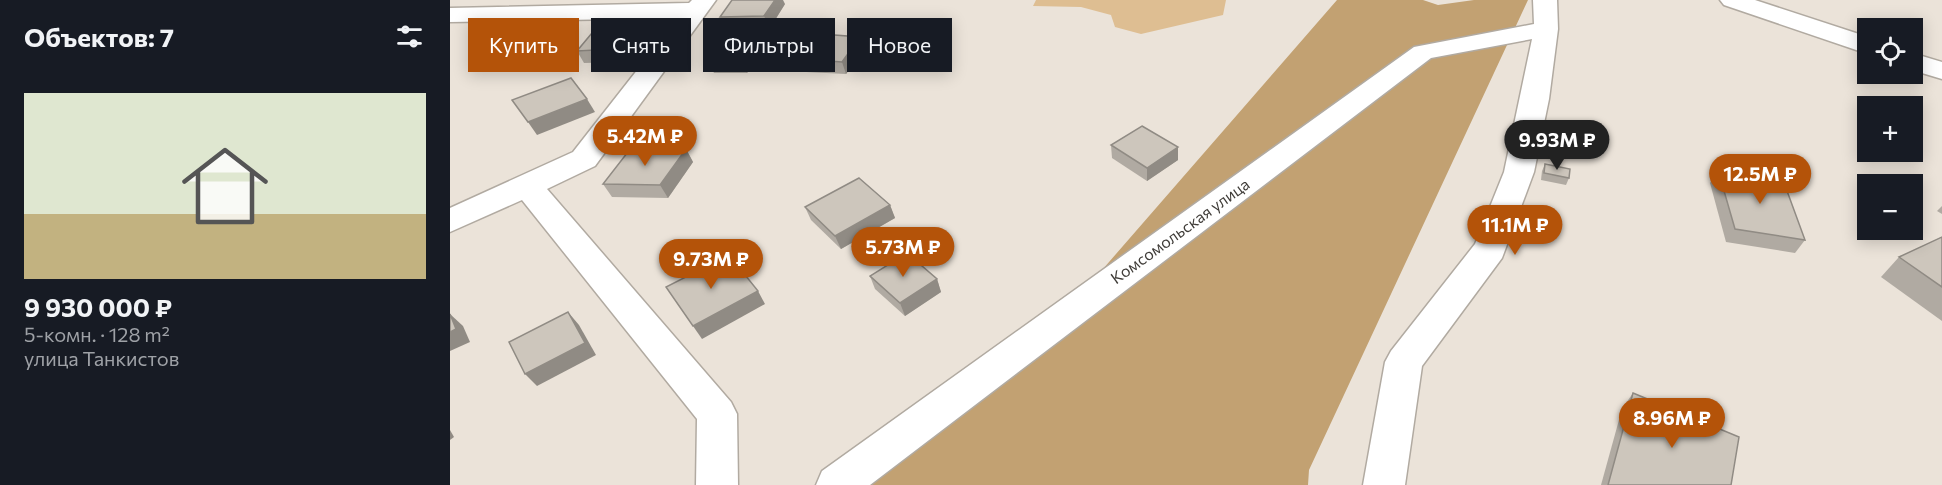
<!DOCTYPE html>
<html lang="ru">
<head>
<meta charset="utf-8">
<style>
  body { margin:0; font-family:Commissioner,sans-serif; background:#242831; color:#f1f3f6; height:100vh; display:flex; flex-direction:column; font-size:22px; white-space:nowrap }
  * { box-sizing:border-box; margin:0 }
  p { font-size:20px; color:#9ea1a6 }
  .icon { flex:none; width:33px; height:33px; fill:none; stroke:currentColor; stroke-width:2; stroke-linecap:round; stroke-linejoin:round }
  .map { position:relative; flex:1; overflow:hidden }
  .sheet { display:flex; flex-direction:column; background:#171b24; width:450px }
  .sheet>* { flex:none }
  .guide { position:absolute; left:18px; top:18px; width:570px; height:54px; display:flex; gap:12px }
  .buttons { position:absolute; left:1407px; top:18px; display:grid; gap:12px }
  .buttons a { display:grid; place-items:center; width:66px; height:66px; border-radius:0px; background:#171b24; box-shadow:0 3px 15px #0003; font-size:30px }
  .price { position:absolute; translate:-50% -51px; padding:0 14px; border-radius:21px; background:#b45309; color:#fff; font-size:20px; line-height:39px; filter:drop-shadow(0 2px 3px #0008) }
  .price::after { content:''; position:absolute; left:50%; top:36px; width:18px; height:14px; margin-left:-9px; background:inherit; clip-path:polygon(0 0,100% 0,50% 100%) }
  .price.current { background:#222; color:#fff }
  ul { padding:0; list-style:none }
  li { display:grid; align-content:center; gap:12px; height:318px; padding:0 24px }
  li+li { border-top:2px solid #363941 }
  li span { display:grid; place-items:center; height:186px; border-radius:0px; color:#555 }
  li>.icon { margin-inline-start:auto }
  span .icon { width:108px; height:108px; fill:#fffc; stroke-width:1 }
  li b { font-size:26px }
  h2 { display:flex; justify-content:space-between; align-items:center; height:72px; padding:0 24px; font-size:26px }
  .tag { padding:0 21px; border-radius:0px; background:#171b24; box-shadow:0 3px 15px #0003; font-size:21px; line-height:54px }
  .tag.current { background:#b45309; color:#fff }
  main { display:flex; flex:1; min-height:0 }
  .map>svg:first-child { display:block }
</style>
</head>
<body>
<main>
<section class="sheet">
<h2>Объектов: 7<svg class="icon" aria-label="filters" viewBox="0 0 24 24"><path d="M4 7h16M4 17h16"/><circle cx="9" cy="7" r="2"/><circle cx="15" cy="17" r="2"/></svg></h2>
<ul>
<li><span style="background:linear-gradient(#dfe7d0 65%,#c2b280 0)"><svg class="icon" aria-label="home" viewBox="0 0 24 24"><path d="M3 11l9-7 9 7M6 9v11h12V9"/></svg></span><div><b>9 930 000 ₽</b><p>5-комн. · 128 m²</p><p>улица Танкистов</p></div></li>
</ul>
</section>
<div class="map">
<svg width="1492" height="485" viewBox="0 0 1492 485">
  <rect width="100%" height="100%" fill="#ebe3d9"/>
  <polygon fill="#debe92" points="586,0 776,0 773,15 691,34 665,27 661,15 631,7 583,6"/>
  <polygon fill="#c2a172" points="887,0 973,0 988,5 1024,0 1078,0 859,470 858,485 408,485 572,362"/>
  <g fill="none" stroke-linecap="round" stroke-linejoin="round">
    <g stroke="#b1aaa1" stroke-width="3">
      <g id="minor">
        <polygon points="242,0 266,0 145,166 97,189 281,402 287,414 288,485 246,485 247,419 72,200 0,232 0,208 123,152 228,18 0,22 0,8 239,3"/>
        <polygon points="1083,0 1107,0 1108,29 1099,99 1084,172 1052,258 972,366 955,485 913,485 935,362 941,351 1025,244 1054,172 1082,39 981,58 420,485 366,485 372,471 964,47 1084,24"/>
        <polygon points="1270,0 1305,0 1418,37 1418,54 1274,5"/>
        <polygon points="1462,53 1492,62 1492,79 1462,70"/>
      </g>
    </g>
    <use href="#minor" fill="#fff" fill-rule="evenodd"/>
  </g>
  <g fill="#b0aaa2">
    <polygon points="335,4 320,28 276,29 270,17"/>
    <polygon points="195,32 172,62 134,63 127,51"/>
    <polygon points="316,43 297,73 264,73 257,61"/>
    <polygon points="414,49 396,74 356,72 351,59"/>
    <polygon points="661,145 728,160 697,181 662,158"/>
    <polygon points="236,149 243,162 218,198 162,197 153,184"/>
    <polygon points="1095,164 1119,178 1116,185 1091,180 1092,171"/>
    <polygon points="1268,170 1355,240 1345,253 1276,242 1260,183"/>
    <polygon points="440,205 445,218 391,249 361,220 355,207"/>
    <polygon points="1492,206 1492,214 1487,211"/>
    <polygon points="1492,237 1492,321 1431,277 1449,257"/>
    <polygon points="420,276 487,279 491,292 455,316 425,289"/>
    <polygon points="1183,393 1281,485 1151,485 1172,409"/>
  </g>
  <g fill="#908b84">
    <polygon points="325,0 333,0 335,4 320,28 314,16"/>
    <polygon points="188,20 195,32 172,62 165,49"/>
    <polygon points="310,31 316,43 297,73 291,60"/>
    <polygon points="410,37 414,49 396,74 392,62"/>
    <polygon points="137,99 145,112 87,135 78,122"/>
    <polygon points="728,147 728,160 697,181 697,168"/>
    <polygon points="236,149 243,162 218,198 210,185"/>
    <polygon points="440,205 445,218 391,249 385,236"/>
    <polygon points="487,279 491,292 455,316 450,303"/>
    <polygon points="308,291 315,304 252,339 243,326"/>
    <polygon points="118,312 129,325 146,355 87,386 75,374"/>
    <polygon points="0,314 13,326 20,342 0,351"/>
    <polygon points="0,430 4,437 0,440"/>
  </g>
  <g fill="#cdc6bc" stroke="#908b84" stroke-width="1.5">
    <polygon points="282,0 325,0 314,16 270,17"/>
    <polygon points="188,20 165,49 127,51 152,21"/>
    <polygon points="278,31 310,31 291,60 257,61"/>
    <polygon points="371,34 410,37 392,62 351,59"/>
    <polygon points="121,78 137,99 78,122 62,100"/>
    <polygon points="692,126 728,147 697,168 661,145"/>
    <polygon points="181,148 236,149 210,185 153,184"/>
    <polygon points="1095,164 1120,169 1119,178 1094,173"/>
    <polygon points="1268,170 1333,180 1355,240 1285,229"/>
    <polygon points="409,178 440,205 385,236 355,207"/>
    <polygon points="1492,237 1492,287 1449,257"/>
    <polygon points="457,253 487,279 450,303 420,276"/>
    <polygon points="279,255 308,291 243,326 216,287"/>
    <polygon points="118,312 135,343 75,374 59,342"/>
    <polygon points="0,314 6,329 0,332"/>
    <polygon points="1183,393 1289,437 1281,485 1158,485"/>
  </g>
  <g text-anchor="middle" stroke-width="5" stroke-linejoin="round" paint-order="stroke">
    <g font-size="16" fill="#3f3c38" stroke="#fff">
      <text transform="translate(730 231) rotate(-36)" y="6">Комсомольская улица</text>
    </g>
  </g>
</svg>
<div class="buttons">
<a><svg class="icon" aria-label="locate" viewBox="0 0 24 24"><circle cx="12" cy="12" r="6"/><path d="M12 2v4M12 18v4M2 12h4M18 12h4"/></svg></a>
<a>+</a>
<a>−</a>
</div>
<b class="price" style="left:195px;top:167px">5.42M ₽</b>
<b class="price current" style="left:1107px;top:171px">9.93M ₽</b>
<b class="price" style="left:1310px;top:205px">12.5M ₽</b>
<b class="price" style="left:1065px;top:256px">11.1M ₽</b>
<b class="price" style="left:453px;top:278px">5.73M ₽</b>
<b class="price" style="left:261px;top:290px">9.73M ₽</b>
<b class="price" style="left:1222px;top:449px">8.96M ₽</b>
<div class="guide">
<a class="tag current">Купить</a>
<a class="tag">Снять</a>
<a class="tag">Фильтры</a>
<a class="tag">Новое</a>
</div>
</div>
</main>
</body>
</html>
